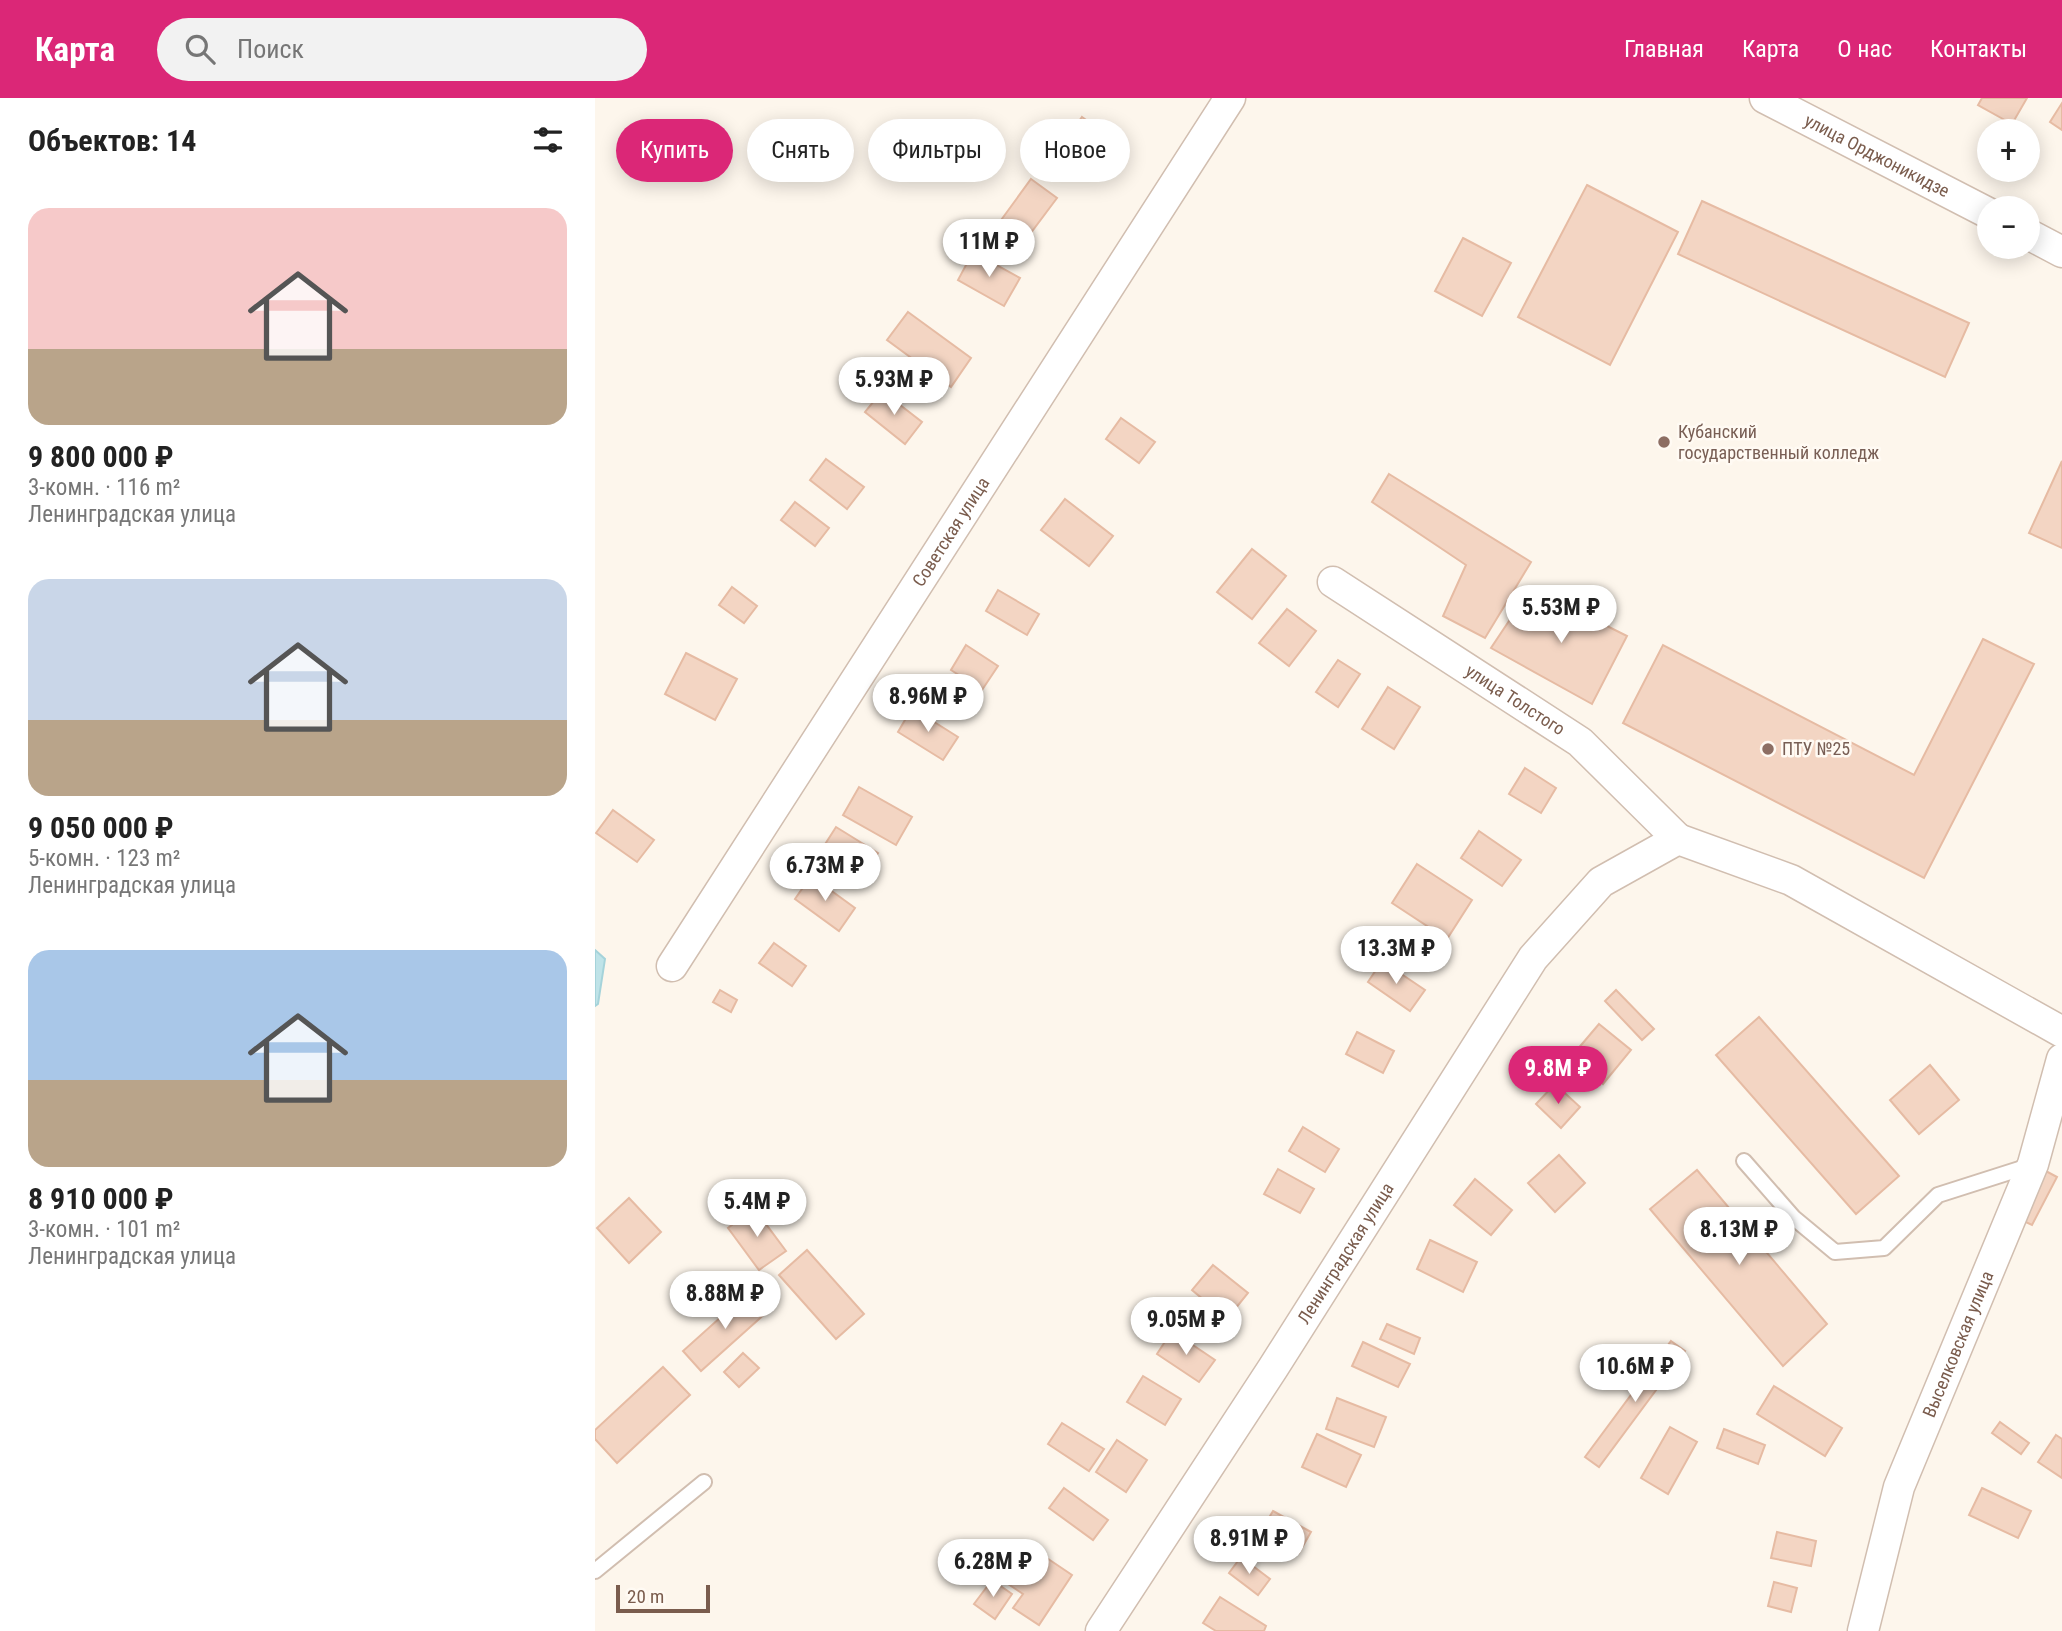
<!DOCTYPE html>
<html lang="ru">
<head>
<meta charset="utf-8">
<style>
  body { margin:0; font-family:"Roboto Condensed",sans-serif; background:#f2f2f2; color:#222; height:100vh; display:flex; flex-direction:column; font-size:26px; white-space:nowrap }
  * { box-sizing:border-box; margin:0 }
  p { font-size:23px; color:#767676 }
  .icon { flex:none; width:38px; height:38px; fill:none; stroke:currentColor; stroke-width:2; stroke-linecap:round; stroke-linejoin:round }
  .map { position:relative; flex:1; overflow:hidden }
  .side { display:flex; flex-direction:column; background:#fff; width:595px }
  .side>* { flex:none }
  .guide { position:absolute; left:21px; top:21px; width:665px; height:63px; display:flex; gap:14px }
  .controls { position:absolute; left:1382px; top:21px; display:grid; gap:14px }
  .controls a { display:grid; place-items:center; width:63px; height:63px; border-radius:50%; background:#fff; box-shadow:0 4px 18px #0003; font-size:35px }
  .scale { position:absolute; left:21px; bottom:18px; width:94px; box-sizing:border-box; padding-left:7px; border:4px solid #7a5c4d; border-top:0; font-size:19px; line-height:24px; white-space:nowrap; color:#7a5c4d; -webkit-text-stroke:5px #fffaf3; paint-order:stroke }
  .price { position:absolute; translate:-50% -60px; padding:0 16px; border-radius:24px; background:#fff; color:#222; font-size:23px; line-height:46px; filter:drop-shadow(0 2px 4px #0008) }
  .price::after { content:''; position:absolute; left:50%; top:42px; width:21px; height:16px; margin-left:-10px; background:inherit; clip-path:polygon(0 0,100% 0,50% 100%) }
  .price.selected { background:#db2777; color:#fff }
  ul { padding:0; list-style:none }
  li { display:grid; align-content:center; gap:14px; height:371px; padding:0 28px }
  li span { display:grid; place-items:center; height:217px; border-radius:21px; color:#555 }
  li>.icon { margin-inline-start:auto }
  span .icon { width:126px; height:126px; fill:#fffc; stroke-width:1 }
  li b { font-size:30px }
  h2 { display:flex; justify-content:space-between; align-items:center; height:84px; padding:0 28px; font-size:30px }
  .chip { padding:0 24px; border-radius:32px; background:#fff; box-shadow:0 4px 18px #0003; font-size:24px; line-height:63px }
  .chip.selected { background:#db2777; color:#fff }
  header { display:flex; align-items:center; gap:42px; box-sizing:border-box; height:98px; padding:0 35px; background:#db2777; color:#fff }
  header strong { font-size:33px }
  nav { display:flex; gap:38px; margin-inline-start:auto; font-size:24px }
  .search { width:490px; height:63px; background:#f2f2f2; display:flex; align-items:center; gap:18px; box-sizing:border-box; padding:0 24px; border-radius:38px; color:#767676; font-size:26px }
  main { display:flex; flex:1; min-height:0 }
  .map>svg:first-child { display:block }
</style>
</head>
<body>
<header>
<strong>Карта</strong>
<div class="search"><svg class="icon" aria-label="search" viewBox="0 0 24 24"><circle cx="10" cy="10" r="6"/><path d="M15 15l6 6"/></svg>Поиск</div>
<nav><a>Главная</a><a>Карта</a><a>О нас</a><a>Контакты</a></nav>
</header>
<main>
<section class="side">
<h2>Объектов: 14<svg class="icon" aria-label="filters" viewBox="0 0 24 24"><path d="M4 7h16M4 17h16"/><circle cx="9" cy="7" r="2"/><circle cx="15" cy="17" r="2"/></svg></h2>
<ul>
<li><span style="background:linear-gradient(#f6c9c9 65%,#b9a48a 0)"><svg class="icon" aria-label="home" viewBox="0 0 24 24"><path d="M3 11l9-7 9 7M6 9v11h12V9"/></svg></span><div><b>9 800 000 ₽</b><p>3-комн. · 116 m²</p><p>Ленинградская улица</p></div></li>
<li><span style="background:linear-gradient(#c9d6e8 65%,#b9a48a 0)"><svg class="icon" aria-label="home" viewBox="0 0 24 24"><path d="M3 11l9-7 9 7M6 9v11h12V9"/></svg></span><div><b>9 050 000 ₽</b><p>5-комн. · 123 m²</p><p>Ленинградская улица</p></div></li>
<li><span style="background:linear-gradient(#a9c7e8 60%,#b9a48a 0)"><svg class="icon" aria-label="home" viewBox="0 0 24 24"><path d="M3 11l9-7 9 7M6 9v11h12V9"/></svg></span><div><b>8 910 000 ₽</b><p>3-комн. · 101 m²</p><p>Ленинградская улица</p></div></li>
</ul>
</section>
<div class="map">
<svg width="1467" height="1533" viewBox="0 0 1467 1533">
  <rect width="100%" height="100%" fill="#fdf6ec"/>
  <polygon fill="#bfe3e8" stroke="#a5d3da" stroke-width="2" points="0,852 10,861 3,906 0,908"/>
  <g fill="#f3d5c3" stroke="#e6bba3" stroke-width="2">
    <polygon points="1387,0 1432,0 1417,26 1383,7"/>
    <polygon points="1467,5 1467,32 1455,24"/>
    <polygon points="487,19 525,46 513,63 475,36"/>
    <polygon points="436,81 462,100 426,148 401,129"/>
    <polygon points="992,87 1083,134 1015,267 923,219"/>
    <polygon points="1107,103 1374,225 1350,279 1083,156"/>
    <polygon points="868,140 916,165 887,218 840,193"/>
    <polygon points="378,154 425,180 409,208 363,182"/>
    <polygon points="313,214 376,260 356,289 292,242"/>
    <polygon points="287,293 327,324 310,346 270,314"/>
    <polygon points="526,320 560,344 544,365 511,341"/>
    <polygon points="231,361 269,389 252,411 215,382"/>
    <polygon points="1467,363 1467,450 1434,435"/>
    <polygon points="794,376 936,464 890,540 848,518 871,467 777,404"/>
    <polygon points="470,401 518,438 494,468 446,432"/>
    <polygon points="200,404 234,430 220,448 186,422"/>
    <polygon points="657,451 691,478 657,521 622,494"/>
    <polygon points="137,489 162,508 149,525 124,507"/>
    <polygon points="936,490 1032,538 997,606 896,550"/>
    <polygon points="403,492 444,516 432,537 391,513"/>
    <polygon points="692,511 721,533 694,568 664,545"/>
    <polygon points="1388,541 1439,566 1329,780 1028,625 1068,547 1319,677"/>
    <polygon points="371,547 403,568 387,592 356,572"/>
    <polygon points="91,555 142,581 120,622 70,596"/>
    <polygon points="743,562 765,576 743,609 721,594"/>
    <polygon points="793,589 825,609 799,651 767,631"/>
    <polygon points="317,610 363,639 348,662 303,634"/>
    <polygon points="930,670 961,690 946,715 914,696"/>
    <polygon points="264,689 317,719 301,747 248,717"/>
    <polygon points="18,712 59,742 42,764 1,735"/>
    <polygon points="241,729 283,755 269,778 227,751"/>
    <polygon points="884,733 926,762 907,788 866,760"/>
    <polygon points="822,766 877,802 852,841 797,805"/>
    <polygon points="216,778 260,810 244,833 200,801"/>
    <polygon points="179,845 211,868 197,888 164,865"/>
    <polygon points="787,863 830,892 815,913 773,884"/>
    <polygon points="125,892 142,902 136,914 118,904"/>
    <polygon points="1021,892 1059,931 1047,942 1010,903"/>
    <polygon points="1164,919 1304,1078 1261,1116 1121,957"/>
    <polygon points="1004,926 1036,952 1008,986 976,959"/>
    <polygon points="762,934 799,953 788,975 751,956"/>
    <polygon points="1335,967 1364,1002 1324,1036 1295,1002"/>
    <polygon points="960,986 985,1009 966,1030 941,1006"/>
    <polygon points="708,1029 744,1051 730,1074 694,1053"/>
    <polygon points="964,1057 990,1085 960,1114 933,1085"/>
    <polygon points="683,1071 719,1091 705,1115 669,1096"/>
    <polygon points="1447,1071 1462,1079 1437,1127 1422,1120"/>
    <polygon points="1102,1072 1232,1226 1188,1268 1055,1111"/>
    <polygon points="880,1081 917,1112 896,1137 859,1107"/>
    <polygon points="34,1100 66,1134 34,1165 2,1130"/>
    <polygon points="159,1110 191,1153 164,1172 133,1130"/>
    <polygon points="835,1142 882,1164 868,1194 822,1171"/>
    <polygon points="212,1152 269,1216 241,1241 184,1177"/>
    <polygon points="618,1167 653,1195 632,1221 597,1192"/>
    <polygon points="155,1193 173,1213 106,1273 88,1253"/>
    <polygon points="792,1226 825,1240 819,1256 785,1241"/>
    <polygon points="577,1233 620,1262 604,1284 562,1256"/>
    <polygon points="1076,1243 1090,1253 1004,1369 990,1359"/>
    <polygon points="768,1244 815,1266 803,1289 757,1268"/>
    <polygon points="148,1255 164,1270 144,1289 129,1274"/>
    <polygon points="68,1269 95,1297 22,1365 0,1341 0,1332"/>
    <polygon points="548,1278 586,1301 570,1327 532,1304"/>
    <polygon points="1179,1288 1247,1330 1230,1358 1162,1316"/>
    <polygon points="742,1300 791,1319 779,1349 731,1331"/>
    <polygon points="1405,1324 1434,1345 1426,1356 1397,1335"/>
    <polygon points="467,1325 509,1351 494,1373 453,1346"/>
    <polygon points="1075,1329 1102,1344 1073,1396 1046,1380"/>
    <polygon points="1129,1331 1170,1347 1163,1366 1122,1350"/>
    <polygon points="722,1336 766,1357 751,1389 707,1369"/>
    <polygon points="1461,1337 1467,1341 1467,1380 1443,1364"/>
    <polygon points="522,1342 552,1362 531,1394 501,1374"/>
    <polygon points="469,1390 513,1422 498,1442 454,1410"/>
    <polygon points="1387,1390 1436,1413 1423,1440 1374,1417"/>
    <polygon points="678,1413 716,1434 704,1455 666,1433"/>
    <polygon points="1182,1434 1221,1443 1216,1468 1176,1460"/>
    <polygon points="434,1448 477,1477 444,1527 418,1510 428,1496 410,1484"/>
    <polygon points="646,1459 675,1481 663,1497 634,1475"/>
    <polygon points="397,1482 417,1496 400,1521 379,1506"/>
    <polygon points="1179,1484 1202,1490 1196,1514 1173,1508"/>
    <polygon points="625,1499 671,1528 669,1533 621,1533 608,1525"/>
  </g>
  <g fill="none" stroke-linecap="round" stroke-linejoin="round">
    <g stroke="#d1beb0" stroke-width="18">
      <g id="service">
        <polyline points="1149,1063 1199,1120 1240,1154 1289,1150 1343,1097 1437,1067"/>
        <polyline points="0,1473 109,1384"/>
      </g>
    </g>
    <g stroke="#d1beb0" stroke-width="33">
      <g id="minor">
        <path id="s1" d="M 1170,0 L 1395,116"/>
        <polyline points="1433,136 1467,154"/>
        <path id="s2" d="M 738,484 L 985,644 L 1083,741"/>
        <path id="s3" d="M 77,868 L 635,0"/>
        <path id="s4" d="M 506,1533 L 678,1270 L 938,860 L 1006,784 L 1083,741 L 1196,782 L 1467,934"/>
        <path id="s5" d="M 1268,1533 L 1304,1389 L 1438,1066 L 1467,961"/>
      </g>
    </g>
    <use href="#service" stroke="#fff" stroke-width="14"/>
    <use href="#minor" stroke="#fff" stroke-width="30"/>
  </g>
  <g fill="#8d6e63" stroke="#fffaf3" stroke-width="2.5">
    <circle cx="1069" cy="344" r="7"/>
    <circle cx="1173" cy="651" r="7"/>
  </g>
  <g text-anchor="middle" stroke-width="5" stroke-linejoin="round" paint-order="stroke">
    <g font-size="18" fill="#7a5c4d" stroke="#fffaf3">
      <text dy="6" stroke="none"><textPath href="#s1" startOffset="126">улица Орджоникидзе</textPath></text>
      <text dy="6" stroke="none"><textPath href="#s3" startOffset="516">Советская улица</textPath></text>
      <text dy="6" stroke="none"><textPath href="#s2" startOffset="217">улица Толстого</textPath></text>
      <text dy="6" stroke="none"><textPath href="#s4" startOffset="450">Ленинградская улица</textPath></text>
      <text dy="6" stroke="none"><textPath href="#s5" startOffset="303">Выселковская улица</textPath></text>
    </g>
    <g font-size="18" fill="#785e54" stroke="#fffaf3" text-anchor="start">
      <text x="1083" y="340">Кубанский<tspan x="1083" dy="21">государственный колледж</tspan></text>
      <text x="1187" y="657">ПТУ №25</text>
    </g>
  </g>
</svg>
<div class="controls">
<a>+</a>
<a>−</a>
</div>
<div class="scale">20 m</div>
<b class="price" style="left:394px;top:181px">11M ₽</b>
<b class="price" style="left:299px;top:319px">5.93M ₽</b>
<b class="price" style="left:966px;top:547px">5.53M ₽</b>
<b class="price" style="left:333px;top:636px">8.96M ₽</b>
<b class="price" style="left:230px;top:805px">6.73M ₽</b>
<b class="price" style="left:801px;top:888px">13.3M ₽</b>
<b class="price selected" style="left:963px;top:1008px">9.8M ₽</b>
<b class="price" style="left:162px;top:1141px">5.4M ₽</b>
<b class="price" style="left:1144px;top:1169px">8.13M ₽</b>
<b class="price" style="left:130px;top:1233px">8.88M ₽</b>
<b class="price" style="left:591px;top:1259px">9.05M ₽</b>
<b class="price" style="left:1040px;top:1306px">10.6M ₽</b>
<b class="price" style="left:654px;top:1478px">8.91M ₽</b>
<b class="price" style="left:398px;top:1501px">6.28M ₽</b>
<div class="guide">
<a class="chip selected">Купить</a>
<a class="chip">Снять</a>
<a class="chip">Фильтры</a>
<a class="chip">Новое</a>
</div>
</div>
</main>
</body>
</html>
